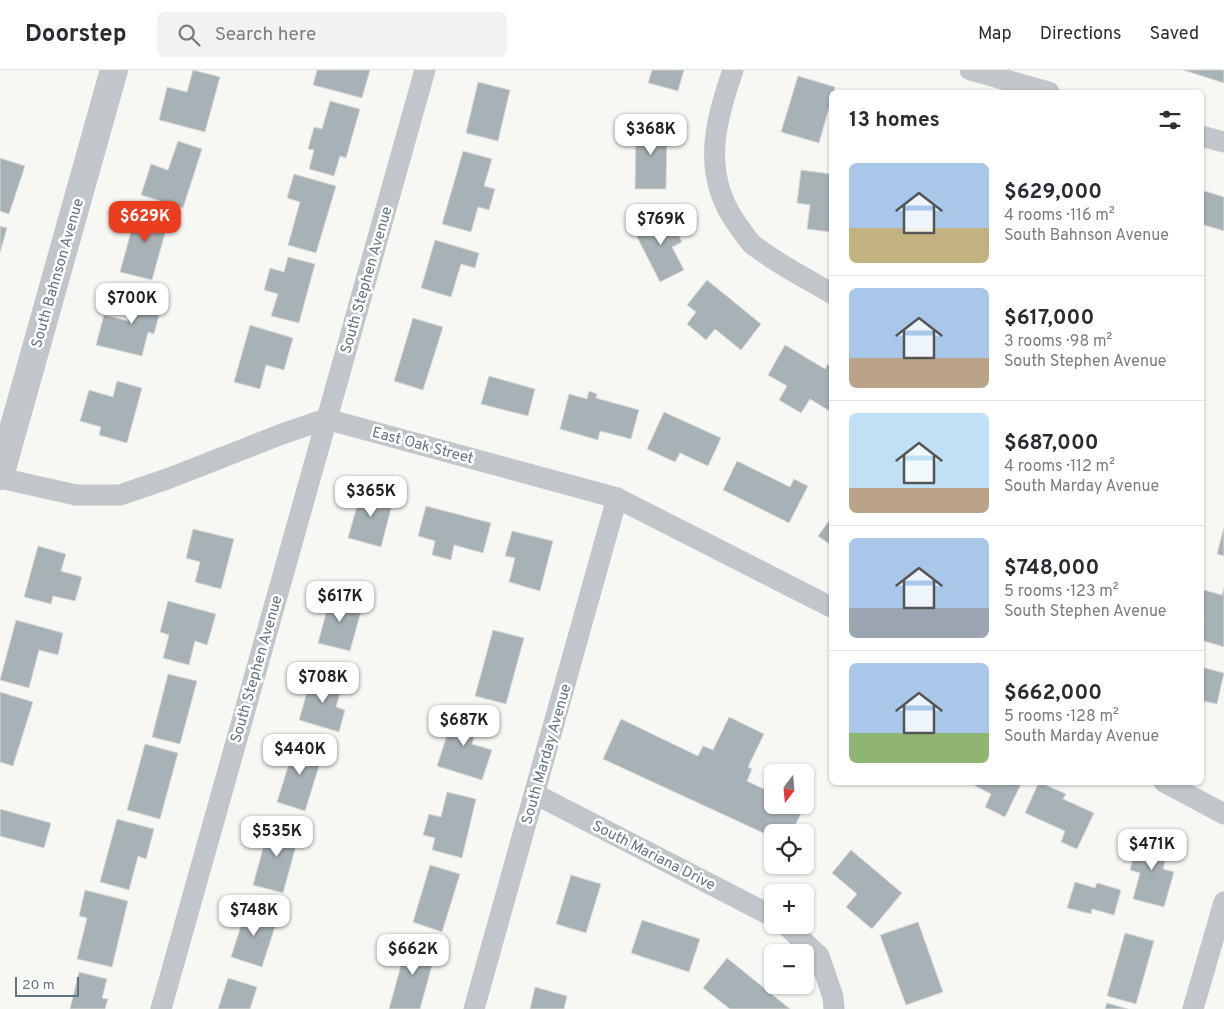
<!DOCTYPE html>
<html lang="en">
<head>
<meta charset="utf-8">
<style>
  body { margin:0; font-family:Overpass,sans-serif; background:#f2f2f3; color:#2b2b33; height:100vh; display:flex; flex-direction:column; font-size:19px; white-space:nowrap }
  * { box-sizing:border-box; margin:0 }
  p { font-size:16px; color:#7c7c81 }
  .icon { flex:none; width:28px; height:28px; fill:none; stroke:currentColor; stroke-width:2; stroke-linecap:round; stroke-linejoin:round }
  .map { position:relative; flex:1; overflow:hidden }
  .panel { position:absolute; left:829px; top:20px; width:375px; height:695px; display:flex; flex-direction:column; background:#fff; border-radius:8px; box-shadow:0 1px 4px #0004 }
  .panel>* { flex:none }
  .needle { width:32px; rotate:196deg }
  .tools { position:absolute; left:764px; top:694px; display:grid; gap:10px }
  .tools a { display:grid; place-items:center; width:50px; height:50px; border-radius:8px; background:#fff; box-shadow:0 1px 4px #0004; font-size:25px }
  .scale { position:absolute; left:15px; bottom:12px; width:64px; box-sizing:border-box; padding-left:5px; border:2px solid #617681; border-top:0; font-size:14px; line-height:18px; white-space:nowrap; color:#617681; -webkit-text-stroke:4px #fff; paint-order:stroke }
  .price { position:absolute; translate:-50% -42px; padding:0 11px; border-radius:10px; background:#fff; color:#222; font-size:16px; line-height:32px; filter:drop-shadow(0 1px 2px #0008) }
  .price::after { content:''; position:absolute; left:50%; top:30px; width:15px; height:11px; margin-left:-8px; background:inherit; clip-path:polygon(0 0,100% 0,50% 100%) }
  .price.current { background:#eb3d20; color:#fff }
  ul { padding:0; list-style:none }
  li { display:flex; align-items:center; gap:15px; height:125px; padding:0 20px }
  li+li { border-top:1px solid #e1e1e2 }
  li span { display:grid; place-items:center; flex:none; width:140px; height:100px; border-radius:8px; color:#555 }
  li>.icon { margin-inline-start:auto }
  span .icon { width:60px; height:60px; fill:#fffc; stroke-width:1 }
  li b { font-size:21px }
  h2 { display:flex; justify-content:space-between; align-items:center; height:60px; padding:0 20px; font-size:21px }
  header { display:flex; align-items:center; gap:30px; box-sizing:border-box; height:70px; padding:0 25px; background:#fff; border-bottom:1px solid #e1e1e2 }
  header strong { font-size:24px }
  nav { display:flex; gap:28px; margin-inline-start:auto; font-size:18px }
  .search { width:350px; height:45px; background:#f2f2f3; display:flex; align-items:center; gap:12px; box-sizing:border-box; padding:0 18px; border-radius:8px; color:#7c7c81; font-size:19px }
  .map>svg:first-child { display:block }
</style>
</head>
<body>
<header>
<strong>Doorstep</strong>
<div class="search"><svg class="icon" aria-label="search" viewBox="0 0 24 24"><circle cx="10" cy="10" r="6"/><path d="M15 15l6 6"/></svg>Search here</div>
<nav><a>Map</a><a>Directions</a><a>Saved</a></nav>
</header>
<div class="map">
<svg width="1224" height="939" viewBox="0 0 1224 939">
  <rect width="100%" height="100%" fill="#f7f7f4"/>
  <g fill="#a7b2b6" stroke="#d9d9d6">
    <polygon points="193,0 220,7 205,62 159,50 167,17 187,22"/>
    <polygon points="317,0 370,0 362,28 313,15"/>
    <polygon points="652,0 684,0 678,21 648,13"/>
    <polygon points="1183,0 1224,0 1224,13"/>
    <polygon points="798,6 835,17 834,22 831,22 831,31 819,73 781,62"/>
    <polygon points="478,12 510,20 498,71 466,63"/>
    <polygon points="330,31 360,39 346,88 340,86 334,106 309,99 314,80 308,79 314,57 322,59"/>
    <polygon points="636,52 667,53 666,119 635,119"/>
    <polygon points="178,71 202,79 183,138 141,125 151,94 168,100"/>
    <polygon points="463,81 492,89 484,116 495,119 489,140 478,137 471,162 442,154"/>
    <polygon points="0,88 25,96 9,144 0,141"/>
    <polygon points="801,100 831,104 831,162 807,159 810,135 797,133"/>
    <polygon points="294,104 336,116 316,183 288,175 300,132 287,128"/>
    <polygon points="1201,120 1224,127 1224,161 1201,154"/>
    <polygon points="138,136 170,145 152,210 120,202"/>
    <polygon points="667,142 682,172 672,177 684,200 660,212 633,159"/>
    <polygon points="0,156 7,158 0,183"/>
    <polygon points="435,170 479,183 475,198 461,194 451,227 421,218"/>
    <polygon points="288,187 315,194 299,253 271,246 278,224 264,220 270,198 284,202"/>
    <polygon points="707,210 761,254 741,280 715,259 706,270 687,254 696,242 687,235"/>
    <polygon points="137,219 164,226 154,264 148,262 142,286 96,275 104,245 128,251"/>
    <polygon points="413,248 443,257 423,320 394,311"/>
    <polygon points="250,255 293,268 284,300 266,295 260,319 234,312"/>
    <polygon points="785,275 825,299 828,294 831,297 831,342 810,329 801,343 779,330 787,316 768,305"/>
    <polygon points="489,306 535,319 528,346 481,334"/>
    <polygon points="117,311 142,318 127,373 99,365 101,357 80,351 89,320 113,327"/>
    <polygon points="589,321 597,324 596,328 639,340 631,369 600,361 598,370 560,359 569,324 587,329"/>
    <polygon points="664,342 721,368 708,396 680,383 675,392 647,379"/>
    <polygon points="737,391 790,417 794,409 808,416 789,453 723,420"/>
    <polygon points="362,418 394,427 381,477 348,468"/>
    <polygon points="426,436 491,453 483,483 454,475 451,490 432,485 435,471 418,466"/>
    <polygon points="831,448 831,475 818,466"/>
    <polygon points="1224,457 1224,486 1217,484"/>
    <polygon points="193,459 234,469 221,519 195,512 200,492 186,488"/>
    <polygon points="512,461 553,471 540,521 509,512 515,488 505,486"/>
    <polygon points="38,476 66,484 61,501 82,507 75,531 53,526 51,534 24,527"/>
    <polygon points="1224,518 1224,577 1201,570 1204,550 1201,550 1201,529 1204,520 1222,525"/>
    <polygon points="331,525 363,534 350,581 318,573"/>
    <polygon points="168,531 216,544 207,575 195,571 189,595 163,588 169,565 160,562"/>
    <polygon points="16,550 63,563 58,585 39,580 29,618 0,610"/>
    <polygon points="493,560 524,568 506,634 475,626"/>
    <polygon points="1201,597 1224,603 1217,634 1203,631 1201,638"/>
    <polygon points="168,604 197,611 180,674 152,667"/>
    <polygon points="312,605 343,613 336,637 345,640 339,662 299,650"/>
    <polygon points="0,622 33,632 13,696 0,692"/>
    <polygon points="456,637 481,645 472,674 492,680 482,710 437,696"/>
    <polygon points="729,647 764,664 748,697 752,699 747,711 772,723 772,735 799,735 804,737 792,762 772,762 772,767 603,689 621,649 698,686 703,676 713,680"/>
    <polygon points="296,671 324,680 305,741 277,732"/>
    <polygon points="145,674 178,683 160,749 127,740"/>
    <polygon points="968,712 1022,712 1005,747 985,737 991,724"/>
    <polygon points="1039,712 1066,724 1063,729 1094,743 1077,779 1061,772 1065,761 1025,743"/>
    <polygon points="447,722 476,729 462,788 432,780 435,768 423,765 429,744 441,747"/>
    <polygon points="0,739 51,753 44,778 0,766"/>
    <polygon points="117,749 154,759 146,789 138,786 129,820 100,812"/>
    <polygon points="270,753 300,761 283,823 253,815"/>
    <polygon points="1139,764 1170,773 1163,799 1174,802 1164,837 1133,829 1140,803 1130,800"/>
    <polygon points="851,780 902,823 872,859 846,837 857,824 832,803"/>
    <polygon points="430,795 460,804 442,862 413,852"/>
    <polygon points="571,805 601,814 586,863 556,854"/>
    <polygon points="1075,812 1095,818 1097,813 1121,820 1114,845 1092,839 1091,844 1067,838"/>
    <polygon points="85,820 128,831 112,897 77,889 87,848 79,846"/>
    <polygon points="247,837 278,847 262,897 231,887"/>
    <polygon points="642,850 700,869 689,902 631,883"/>
    <polygon points="918,852 943,922 906,935 880,865"/>
    <polygon points="1125,863 1154,871 1136,934 1107,926"/>
    <polygon points="408,870 437,877 420,939 389,939"/>
    <polygon points="727,888 790,939 730,939 703,918"/>
    <polygon points="79,902 107,909 102,928 108,929 105,939 70,939"/>
    <polygon points="228,908 257,917 250,939 218,939"/>
    <polygon points="535,917 567,926 564,939 530,939"/>
    <polygon points="1107,933 1128,939 1105,939"/>
  </g>
  <g fill="none" stroke-linecap="round" stroke-linejoin="round">
    <g stroke="#c0c6c9" stroke-width="21">
      <path d="M 733,0 C 714,55 701,106 739,157 C 744,163 749,173 756,177 C 779,195 806,208 831,223"/>
      <polyline points="970,0 1049,22"/>
      <polyline points="1201,66 1224,72"/>
      <polyline points="0,408 76,425 120,425 167,409 282,364 326,349 617,428 831,537"/>
      <polyline points="1164,712 1224,744"/>
      <polyline points="535,724 772,846"/>
      <polyline points="786,855 819,886 833,927 834,939"/>
      <polyline points="161,939 425,0"/>
      <polyline points="474,939 617,428"/>
      <polyline points="1193,939 1224,832"/>
    </g>
    <polyline stroke="#c0c6c9" stroke-width="28" points="0,406 114,0"/>
  </g>
  <g text-anchor="middle" stroke-width="5" stroke-linejoin="round" paint-order="stroke">
    <g font-size="15" fill="#617681" stroke="#fff">
      <text transform="translate(57 203) rotate(-74)" y="5">South Bahnson Avenue</text>
      <text transform="translate(366 210) rotate(-74)" y="5">South Stephen Avenue</text>
      <text transform="translate(423 375) rotate(15)" y="5">East Oak Street</text>
      <text transform="translate(256 599) rotate(-74)" y="5">South Stephen Avenue</text>
      <text transform="translate(546 684) rotate(-74)" y="5">South Marday Avenue</text>
      <text transform="translate(654 785) rotate(27)" y="5">South Mariana Drive</text>
    </g>
  </g>
</svg>
<div class="tools">
<a><svg class="needle" viewBox="-14 -14 28 28"><path d="M0-13l5 13h-10z" fill="#e53935"/><path d="M0 13l5-13h-10z" fill="#7c7c81"/></svg></a>
<a><svg class="icon" aria-label="locate" viewBox="0 0 24 24"><circle cx="12" cy="12" r="6"/><path d="M12 2v4M12 18v4M2 12h4M18 12h4"/></svg></a>
<a>+</a>
<a>−</a>
</div>
<div class="scale">20 m</div>
<b class="price" style="left:651px;top:86px">$368K</b>
<b class="price current" style="left:145px;top:173px">$629K</b>
<b class="price" style="left:661px;top:176px">$769K</b>
<b class="price" style="left:132px;top:255px">$700K</b>
<b class="price" style="left:371px;top:448px">$365K</b>
<b class="price" style="left:340px;top:553px">$617K</b>
<b class="price" style="left:323px;top:634px">$708K</b>
<b class="price" style="left:464px;top:677px">$687K</b>
<b class="price" style="left:300px;top:706px">$440K</b>
<b class="price" style="left:277px;top:788px">$535K</b>
<b class="price" style="left:1152px;top:801px">$471K</b>
<b class="price" style="left:254px;top:867px">$748K</b>
<b class="price" style="left:413px;top:906px">$662K</b>
<section class="panel">
<h2>13 homes<svg class="icon" aria-label="filters" viewBox="0 0 24 24"><path d="M4 7h16M4 17h16"/><circle cx="9" cy="7" r="2"/><circle cx="15" cy="17" r="2"/></svg></h2>
<ul>
<li><span style="background:linear-gradient(#a9c7e8 65%,#c2b280 0)"><svg class="icon" aria-label="home" viewBox="0 0 24 24"><path d="M3 11l9-7 9 7M6 9v11h12V9"/></svg></span><div><b>$629,000</b><p>4 rooms · 116 m²</p><p>South Bahnson Avenue</p></div></li>
<li><span style="background:linear-gradient(#a9c7e8 70%,#b9a48a 0)"><svg class="icon" aria-label="home" viewBox="0 0 24 24"><path d="M3 11l9-7 9 7M6 9v11h12V9"/></svg></span><div><b>$617,000</b><p>3 rooms · 98 m²</p><p>South Stephen Avenue</p></div></li>
<li><span style="background:linear-gradient(#bfe0f5 75%,#b9a48a 0)"><svg class="icon" aria-label="home" viewBox="0 0 24 24"><path d="M3 11l9-7 9 7M6 9v11h12V9"/></svg></span><div><b>$687,000</b><p>4 rooms · 112 m²</p><p>South Marday Avenue</p></div></li>
<li><span style="background:linear-gradient(#a9c7e8 70%,#9aa5b1 0)"><svg class="icon" aria-label="home" viewBox="0 0 24 24"><path d="M3 11l9-7 9 7M6 9v11h12V9"/></svg></span><div><b>$748,000</b><p>5 rooms · 123 m²</p><p>South Stephen Avenue</p></div></li>
<li><span style="background:linear-gradient(#a9c7e8 70%,#8fb573 0)"><svg class="icon" aria-label="home" viewBox="0 0 24 24"><path d="M3 11l9-7 9 7M6 9v11h12V9"/></svg></span><div><b>$662,000</b><p>5 rooms · 128 m²</p><p>South Marday Avenue</p></div></li>
</ul>
</section>
</div>
</body>
</html>
